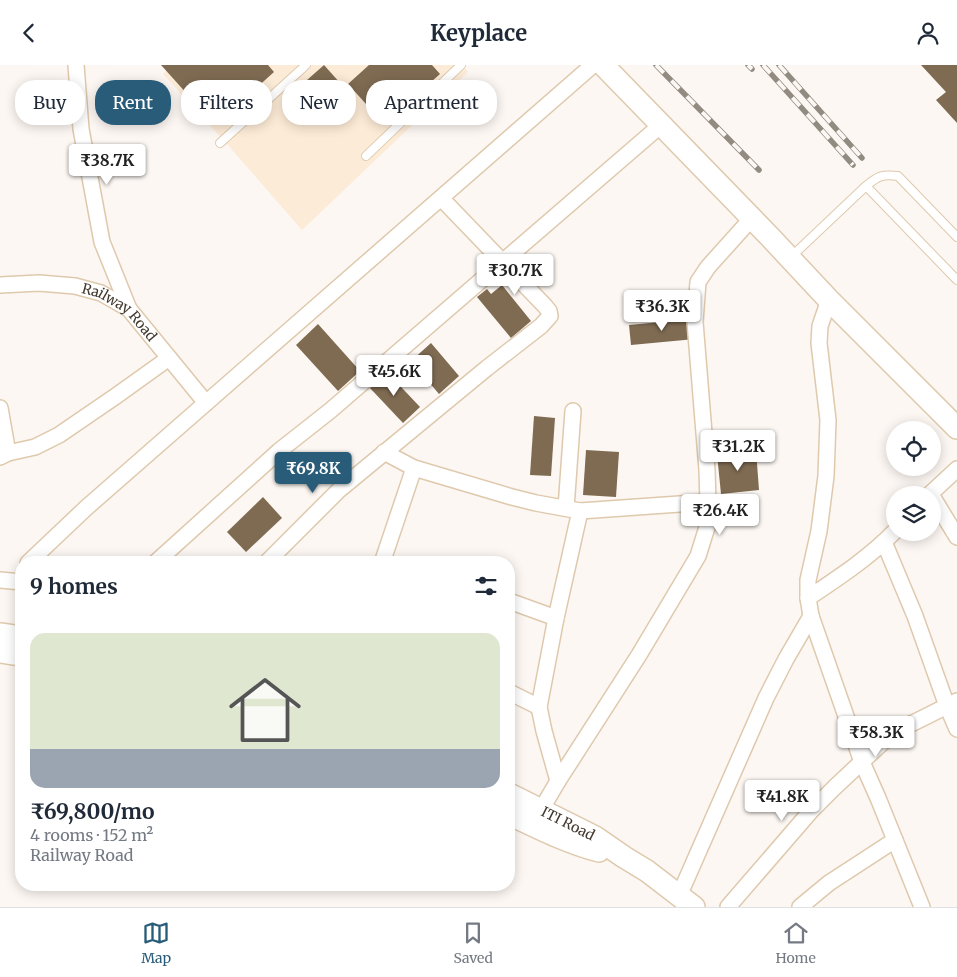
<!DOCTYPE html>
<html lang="en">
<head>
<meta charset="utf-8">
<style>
  body { margin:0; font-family:Merriweather,serif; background:#f2f2f3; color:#1f2937; height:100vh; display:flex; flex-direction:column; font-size:19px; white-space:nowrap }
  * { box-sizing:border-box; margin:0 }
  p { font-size:16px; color:#747a83 }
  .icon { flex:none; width:28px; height:28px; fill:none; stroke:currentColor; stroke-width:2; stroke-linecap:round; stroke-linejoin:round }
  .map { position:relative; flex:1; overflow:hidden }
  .sheet { position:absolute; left:15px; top:491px; width:500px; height:335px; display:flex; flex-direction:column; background:#fff; border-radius:20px; box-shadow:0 2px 12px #0003 }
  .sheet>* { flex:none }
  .guide { position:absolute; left:15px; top:15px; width:500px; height:45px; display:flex; gap:10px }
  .controls { position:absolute; left:886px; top:356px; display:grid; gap:10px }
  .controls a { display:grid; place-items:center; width:55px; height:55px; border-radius:50%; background:#fff; box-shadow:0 2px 12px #0003; font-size:25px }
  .price { position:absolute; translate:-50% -42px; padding:0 11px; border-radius:5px; background:#fff; color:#222; font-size:16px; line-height:32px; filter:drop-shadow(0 1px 2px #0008) }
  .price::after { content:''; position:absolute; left:50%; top:30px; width:15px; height:11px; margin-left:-8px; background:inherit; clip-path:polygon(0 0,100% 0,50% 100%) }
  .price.selected { background:#295c79; color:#fff }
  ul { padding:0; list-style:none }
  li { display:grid; align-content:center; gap:10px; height:265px; padding:0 15px }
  li span { display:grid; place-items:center; height:155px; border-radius:15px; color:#555 }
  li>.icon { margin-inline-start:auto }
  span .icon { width:90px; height:90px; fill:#fffc; stroke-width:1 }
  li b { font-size:21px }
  h2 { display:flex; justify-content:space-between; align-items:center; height:60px; padding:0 15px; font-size:21px }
  .tag { padding:0 18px; border-radius:20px; background:#fff; box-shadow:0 2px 12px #0003; font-size:18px; line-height:45px }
  .tag.selected { background:#295c79; color:#fff }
  header { display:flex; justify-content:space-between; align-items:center; height:65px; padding:0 15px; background:#fff; font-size:22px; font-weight:700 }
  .menu { display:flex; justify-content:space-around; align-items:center; height:70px; border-top:1px solid #e0e1e3; background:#fff; font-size:14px; color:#747a83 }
  .menu a { display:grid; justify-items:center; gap:2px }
  .menu .selected { color:#295c79 }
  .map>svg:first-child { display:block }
</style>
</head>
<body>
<header><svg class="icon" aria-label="back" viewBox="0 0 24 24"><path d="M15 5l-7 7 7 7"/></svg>Keyplace<svg class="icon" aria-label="person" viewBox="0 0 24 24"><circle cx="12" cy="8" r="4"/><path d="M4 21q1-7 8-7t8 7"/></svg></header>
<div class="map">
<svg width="957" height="842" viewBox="0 0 957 842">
  <rect width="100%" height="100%" fill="#fcf7f2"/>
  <polygon fill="#fcebd6" points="172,0 462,0 468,7 302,165 226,78 163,9"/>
  <g fill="#7f6b52">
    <polygon points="161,0 268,0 274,7 215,60"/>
    <polygon points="324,0 349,28 324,51 298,23"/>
    <polygon points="369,0 432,0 440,9 384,59 348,19"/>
    <polygon points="921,0 957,0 957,58 936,35 946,27"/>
    <polygon points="502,220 531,256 511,273 477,232 487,224 491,229"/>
    <polygon points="693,254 695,274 631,280 629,260"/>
    <polygon points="318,259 360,306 338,326 296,280"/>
    <polygon points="431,278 459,311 439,329 411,296"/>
    <polygon points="386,306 420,342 403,358 369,322"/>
    <polygon points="534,351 555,353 551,411 530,410"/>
    <polygon points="586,385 619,387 616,432 583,430"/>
    <polygon points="756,385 759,425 721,429 717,389"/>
    <polygon points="263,432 282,453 246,487 227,467"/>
  </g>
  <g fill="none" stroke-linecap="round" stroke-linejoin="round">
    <g stroke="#dfc9ad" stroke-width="10">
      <g id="lane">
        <polyline points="220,78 306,0"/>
        <polyline points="366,91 461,0"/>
        <polyline points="866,121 957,215"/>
        <path d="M 791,192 L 866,121 C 878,111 882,109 898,111 L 957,172"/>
      </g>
    </g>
    <g stroke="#dfc9ad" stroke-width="18">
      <g id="street">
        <polyline points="76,0 81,64 102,177 129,244"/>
        <path id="s1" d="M 0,220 L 39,218 L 75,221 L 101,228 L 129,244 L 206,338"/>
        <polyline points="829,235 820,261 819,278 828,355 826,411 819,466 808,515 808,533 811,551 862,697 878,733 922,842"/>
        <polyline points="0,343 8,388"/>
        <polyline points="384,387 414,403 512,432 536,438 580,446 708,437"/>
        <polyline points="0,392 8,388 35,382 59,370 116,331 169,293"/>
        <polyline points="929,430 957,404"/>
        <polyline points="932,431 957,472"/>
        <polyline points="566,443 573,346"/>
        <polyline points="884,477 915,551 947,641 957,664"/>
        <polyline points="28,498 86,443 206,338 593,0"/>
        <polyline points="155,498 279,386 331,345 661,60"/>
        <polyline points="266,498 339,425 487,303 541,261 550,251 549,246 545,241 441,133"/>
        <polyline points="382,498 414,403"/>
        <polyline points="0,515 21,517"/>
        <path d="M 808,533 C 838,513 870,492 895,466"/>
        <polyline points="509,536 556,553"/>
        <polyline points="509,627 539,642"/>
        <polyline points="558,716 544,666 539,642 556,553 580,446"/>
        <polyline points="541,745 558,716 639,590 698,491 708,459 708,437 707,405 695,257 698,217 708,202 752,153"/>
        <polyline points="679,831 766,633 786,594 811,551"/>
        <polyline points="728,842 810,747 835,722 883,677 907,661 957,636"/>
        <polyline points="800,842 829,818 895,775"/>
      </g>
    </g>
    <g stroke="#dfc9ad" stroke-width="24">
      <g id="secondary">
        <polyline points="603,0 771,173 829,235 957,363"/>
        <polyline points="0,569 21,572"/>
        <polyline points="0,587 21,590"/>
        <path id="s2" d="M 509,729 L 595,772 L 624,792 L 647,806 L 694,842"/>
        <path d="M 509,749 C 538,763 568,778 599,786"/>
      </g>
    </g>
    <use href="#lane" stroke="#fff" stroke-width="8"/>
    <use href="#street" stroke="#fff" stroke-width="15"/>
    <use href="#secondary" stroke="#fff" stroke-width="21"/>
    <g stroke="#928b82" stroke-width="5.5">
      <g id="rail">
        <polyline points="656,0 759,105"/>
        <polyline points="748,0 752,4"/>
        <polyline points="763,0 853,100"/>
        <polyline points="779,0 862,93"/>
      </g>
    </g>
    <use href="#rail" stroke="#fcf7f2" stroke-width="4" stroke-dasharray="11" stroke-linecap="butt"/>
  </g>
  <g text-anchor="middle" stroke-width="5" stroke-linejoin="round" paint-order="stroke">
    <g font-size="14" fill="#433a2f" stroke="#fcf7f2">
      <text dy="5" stroke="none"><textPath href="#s1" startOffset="128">Railway Road</textPath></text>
      <text dy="5" stroke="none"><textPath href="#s2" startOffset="66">ITI Road</textPath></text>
    </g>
  </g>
</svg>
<div class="controls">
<a><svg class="icon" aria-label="locate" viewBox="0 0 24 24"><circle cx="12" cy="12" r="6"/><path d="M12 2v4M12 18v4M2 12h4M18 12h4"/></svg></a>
<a><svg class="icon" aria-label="layers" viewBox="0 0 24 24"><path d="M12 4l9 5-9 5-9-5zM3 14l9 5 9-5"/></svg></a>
</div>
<b class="price" style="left:107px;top:121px">₹38.7K</b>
<b class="price" style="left:515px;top:231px">₹30.7K</b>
<b class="price" style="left:662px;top:267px">₹36.3K</b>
<b class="price" style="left:394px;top:332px">₹45.6K</b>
<b class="price" style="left:738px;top:407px">₹31.2K</b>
<b class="price selected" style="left:313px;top:429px">₹69.8K</b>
<b class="price" style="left:720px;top:471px">₹26.4K</b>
<b class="price" style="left:876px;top:693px">₹58.3K</b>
<b class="price" style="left:782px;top:757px">₹41.8K</b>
<div class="guide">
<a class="tag">Buy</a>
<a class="tag selected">Rent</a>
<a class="tag">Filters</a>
<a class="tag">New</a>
<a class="tag">Apartment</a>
</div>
<section class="sheet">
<h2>9 homes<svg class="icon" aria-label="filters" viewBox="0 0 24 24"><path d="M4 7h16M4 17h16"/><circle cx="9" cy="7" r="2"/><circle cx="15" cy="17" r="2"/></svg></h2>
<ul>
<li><span style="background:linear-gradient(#dfe7d0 75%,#9aa5b1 0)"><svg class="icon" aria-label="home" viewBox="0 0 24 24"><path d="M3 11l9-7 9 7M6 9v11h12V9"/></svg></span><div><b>₹69,800/mo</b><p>4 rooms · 152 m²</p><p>Railway Road</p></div></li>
</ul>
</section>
</div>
<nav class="menu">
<a class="selected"><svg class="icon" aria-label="map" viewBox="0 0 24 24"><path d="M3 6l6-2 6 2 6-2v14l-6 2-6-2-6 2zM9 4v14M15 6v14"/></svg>Map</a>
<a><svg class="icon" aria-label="saved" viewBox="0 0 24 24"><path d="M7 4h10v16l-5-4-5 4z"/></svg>Saved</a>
<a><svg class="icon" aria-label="home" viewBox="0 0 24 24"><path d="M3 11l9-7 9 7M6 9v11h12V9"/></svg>Home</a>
</nav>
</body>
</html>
